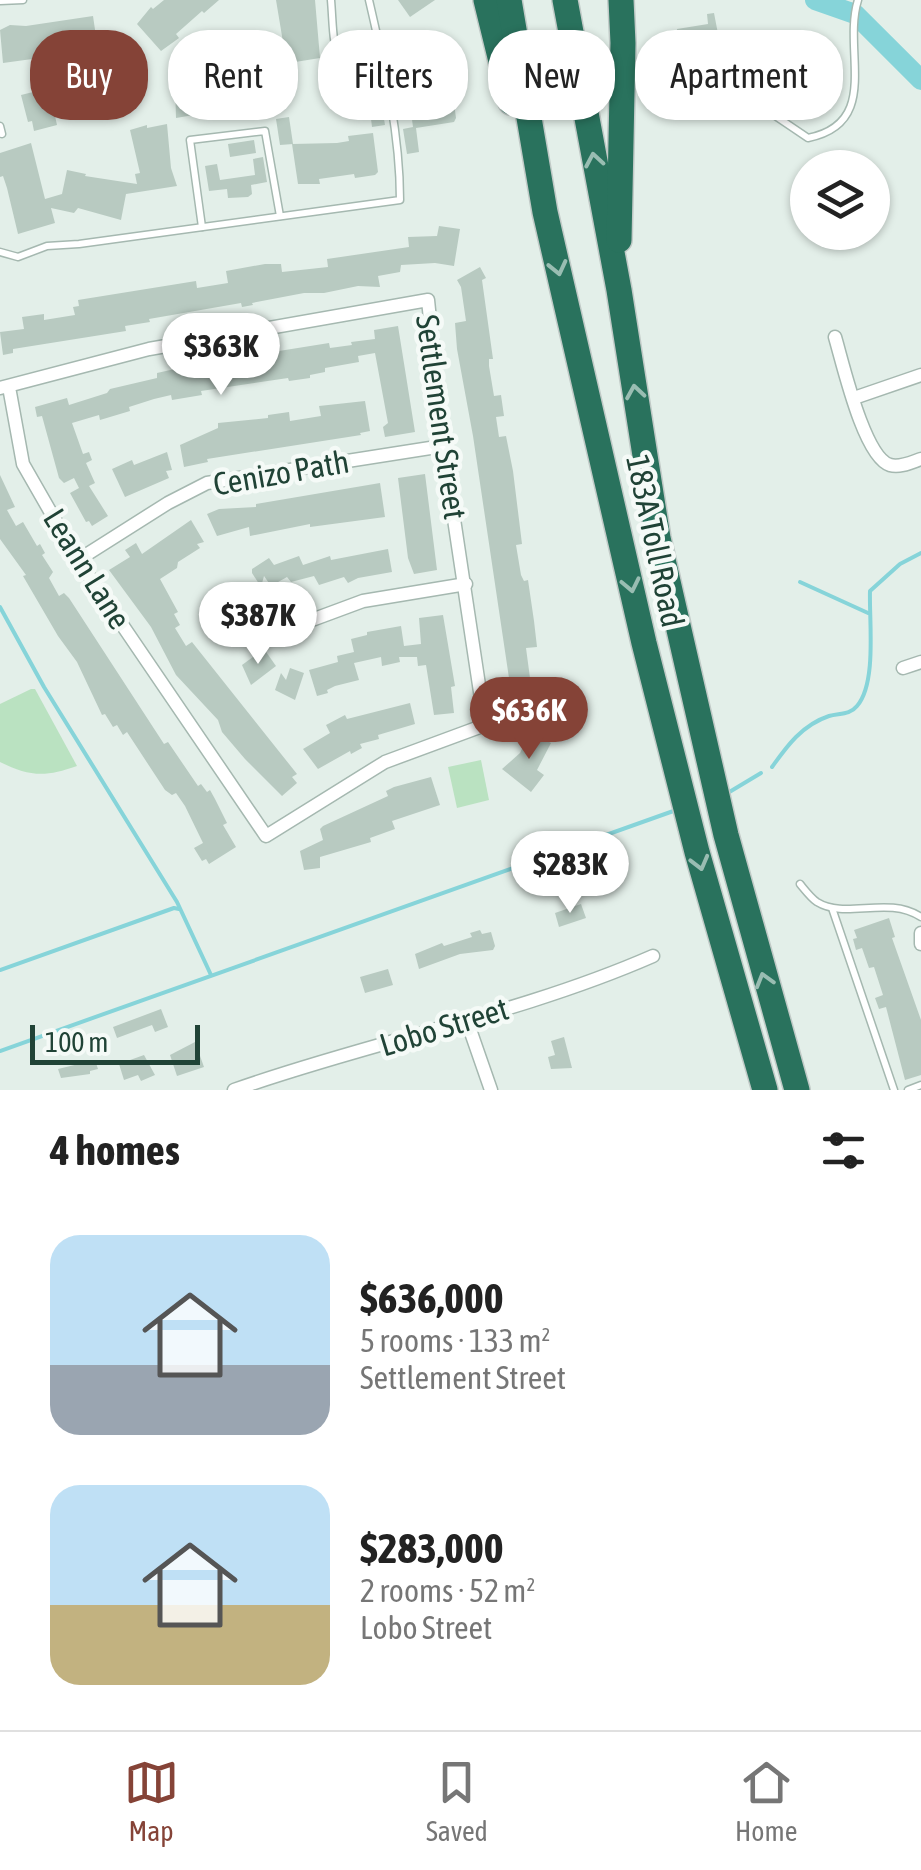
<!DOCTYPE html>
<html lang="en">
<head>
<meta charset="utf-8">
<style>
  body { margin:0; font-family:"Asap Condensed",sans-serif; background:#f2f2f2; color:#222; height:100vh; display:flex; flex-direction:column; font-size:38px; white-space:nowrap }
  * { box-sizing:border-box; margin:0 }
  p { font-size:32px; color:#767676 }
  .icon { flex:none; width:55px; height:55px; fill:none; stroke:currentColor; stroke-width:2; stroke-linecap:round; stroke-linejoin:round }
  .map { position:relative; height:1090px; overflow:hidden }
  .side { display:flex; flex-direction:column; background:#fff; flex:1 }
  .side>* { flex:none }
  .banner { position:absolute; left:30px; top:30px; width:862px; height:90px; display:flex; gap:20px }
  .tools { position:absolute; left:790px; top:150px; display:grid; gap:20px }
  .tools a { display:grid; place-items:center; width:100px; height:100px; border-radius:50%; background:#fff; box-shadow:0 2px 8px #0004; font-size:50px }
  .scale { position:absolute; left:30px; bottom:25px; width:170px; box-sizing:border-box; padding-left:10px; border:5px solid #204336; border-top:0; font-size:28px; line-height:35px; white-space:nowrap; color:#204336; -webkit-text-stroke:8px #f5faf7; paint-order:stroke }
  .price { position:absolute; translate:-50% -85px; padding:0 22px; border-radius:35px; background:#fff; color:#222; font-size:32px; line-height:65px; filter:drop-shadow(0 2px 5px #0008) }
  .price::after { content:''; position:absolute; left:50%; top:60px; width:30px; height:22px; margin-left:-15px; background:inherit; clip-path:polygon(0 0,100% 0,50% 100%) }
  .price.active { background:#854337; color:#fff }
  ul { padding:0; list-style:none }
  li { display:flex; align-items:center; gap:30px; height:250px; padding:0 50px }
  li span { display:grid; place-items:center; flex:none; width:280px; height:200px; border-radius:30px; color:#555 }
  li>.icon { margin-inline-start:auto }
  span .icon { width:120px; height:120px; fill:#fffc; stroke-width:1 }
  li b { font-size:42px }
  h2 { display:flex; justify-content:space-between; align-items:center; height:120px; padding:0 50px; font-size:42px }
  .chip { padding:0 35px; border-radius:40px; background:#fff; box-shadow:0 2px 8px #0004; font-size:35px; line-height:90px }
  .chip.active { background:#854337; color:#fff }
  .tabs { display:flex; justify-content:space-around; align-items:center; height:140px; border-top:2px solid #e0e0e0; background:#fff; font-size:28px; color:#767676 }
  .tabs a { display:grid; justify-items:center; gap:5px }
  .tabs .active { color:#854337 }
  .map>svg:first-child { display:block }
</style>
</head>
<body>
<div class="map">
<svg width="921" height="1090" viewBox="0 0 921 1090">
  <rect width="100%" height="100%" fill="#e3efe9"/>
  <g fill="#bae2c1">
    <path d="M 31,689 L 35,689 L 77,766 C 46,777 30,777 0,762 L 0,704 Z"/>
    <polygon points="481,760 489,800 457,808 448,767"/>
  </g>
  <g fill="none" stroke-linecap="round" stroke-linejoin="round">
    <g stroke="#86d4d9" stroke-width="4">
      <polyline points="800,582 868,613"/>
      <polyline points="0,607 44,687 177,902 211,975"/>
      <path d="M 772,767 C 787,746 802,725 829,716 C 839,713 850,715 857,706 C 877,683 869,621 870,591 L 900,564 L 921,553"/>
      <polyline points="726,794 761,773"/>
      <polyline points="0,970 174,908 179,909"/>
      <polyline points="0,1051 679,809"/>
    </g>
    <polyline stroke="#86d4d9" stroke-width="20" points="815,0 855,14 921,80"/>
  </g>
  <g fill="#b8cac1">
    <polygon points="164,0 219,0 204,13 202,11 176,34 179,38 161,51 137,24 151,7 153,9"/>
    <polygon points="276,0 315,0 320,58 289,63 282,61 280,42 283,42"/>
    <polygon points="398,0 435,0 410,17"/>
    <polygon points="714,13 719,39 740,35 742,46 746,45 750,74 732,76 728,48 712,50 710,36 687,41 688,54 679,55 677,29 708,24 707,14"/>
    <polygon points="93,16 98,50 3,63 0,30 10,25 26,26"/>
    <polygon points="442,42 447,60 444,65 449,99 454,103 456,118 454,122 416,128 419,152 407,154 403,129 413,127 410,105 416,105 404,52 406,48"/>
    <polygon points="269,69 274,102 268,103 268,106 254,109 247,106 176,118 175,84"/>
    <polygon points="83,72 86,86 58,94 63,114 55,116 57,125 34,131 32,121 28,122 21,95 49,88 47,78"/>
    <polygon points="381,101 385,125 372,127 369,103"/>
    <polygon points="289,117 293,144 280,145 276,119"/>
    <polygon points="167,124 171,168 177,186 126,194 121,220 78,208 74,213 51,208 55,223 18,234 7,188 3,176 0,177 0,153 31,143 45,199 62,194 67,170 86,174 85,176 137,184 135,174 140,173 130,130 147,125 147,128"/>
    <polygon points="373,133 378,172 375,175 355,178 354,174 319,179 320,184 298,184 292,144 337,143 349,141 348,136"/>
    <polygon points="254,140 256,153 230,157 228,144"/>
    <polygon points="263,157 267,182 251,185 252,194 248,197 228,198 227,189 209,191 205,166 217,164 220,180 255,175 253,159"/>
    <polygon points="439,226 460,229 454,266 435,263 401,265 400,272 378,276 380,287 358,286 324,293 304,293 252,303 253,305 242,307 241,303 149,319 150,322 125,326 126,331 13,349 13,353 3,355 0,332 24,329 22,317 44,314 44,320 75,315 73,307 79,306 78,300 196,281 197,288 228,283 226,271 265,264 281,264 282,272 328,267 327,259 409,247 408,237 437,236"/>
    <polygon points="480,267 486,278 482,280 493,359 489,359 489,366 494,396 501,395 504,416 496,417 499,437 506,436 513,471 522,544 516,545 521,575 524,581 528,580 534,621 537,647 526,648 530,678 541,677 542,685 548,687 549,698 545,699 548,724 529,726 523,702 519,702 514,677 509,678 473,436 457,349 455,323 466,321 461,287 457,280"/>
    <polygon points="398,326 415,432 385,437 383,427 388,423 375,353 358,356 359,362 325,368 325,372 310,375 310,378 289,381 288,378 201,391 202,395 172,400 171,395 154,399 129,407 130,411 100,420 99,415 72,423 83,454 89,452 92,460 86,463 95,483 89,486 108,516 92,526 89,521 86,522 70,493 79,488 74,478 64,483 59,478 42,416 37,417 35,407 67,398 69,405 107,393 110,389 157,378 157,373 202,363 203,366 222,363 222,360 329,343 330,348 352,345 351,342 375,339 374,330"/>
    <polygon points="365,401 370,431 360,433 361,435 207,459 208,462 184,467 180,445 218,428 218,423 268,418 268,415 289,412 290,421 321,416 319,406"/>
    <polygon points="167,452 172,470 166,471 169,478 125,497 112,469 132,460 134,465"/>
    <polygon points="425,474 437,570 414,574 408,558 398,478"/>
    <polygon points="0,475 15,507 7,510 16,526 23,522 37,546 40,544 45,553 42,555 53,572 49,578 59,596 64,593 69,598 164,744 168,742 198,786 201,784 207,792 210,790 215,799 227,823 223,825 236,847 209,864 206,859 202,861 194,848 203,843 185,806 176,793 172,795 165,790 127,732 123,735 117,725 113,727 105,714 102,715 77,662 58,636 23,576 26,575 0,539"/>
    <polygon points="380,483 385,517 310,527 310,524 250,536 249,527 217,536 207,514 219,509 256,507 256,504"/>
    <polygon points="191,520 204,542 197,544 200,548 178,562 177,568 160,579 178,612 174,614 180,625 175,628 186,646 192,642 297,774 292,777 297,783 282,796 245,759 222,732 218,720 176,675 151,627 109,570 130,557 125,550 136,543 142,554"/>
    <polygon points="388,549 392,572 358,578 348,583 344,577 319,585 314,576 291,582 287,577 271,586 264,576 261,587 252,573 252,569 269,558 274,565 299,556 303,565 330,556 331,560"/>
    <polygon points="231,585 260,596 251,617 223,605"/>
    <polygon points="443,615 455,686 451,687 454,713 434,715 426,665 418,666 417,657 399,657 400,662 382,666 381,657 354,663 359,680 335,686 327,690 328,693 317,696 309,670 338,662 337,656 354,652 351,639 367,635 367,632 401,626 404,646 421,644 419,618"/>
    <polygon points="253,622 259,644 230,647 229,626"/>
    <polygon points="264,649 276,666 251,685 242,665"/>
    <polygon points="290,668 304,673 295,700 275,690 281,673 286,680"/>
    <polygon points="410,703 415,724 378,735 379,739 360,744 362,748 351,754 350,751 318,769 303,749 330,733 326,725 345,715 347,719"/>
    <polygon points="530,732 551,743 537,770 544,775 531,792 502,769 520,753"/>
    <polygon points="431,777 440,805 392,821 395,829 370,838 371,842 320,857 320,868 304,870 300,851 323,840 320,829 323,826 388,796 386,791 394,787"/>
    <polygon points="581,904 586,918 559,927 555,913"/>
    <polygon points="889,918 895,937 892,938 921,1020 921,1075 905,1080 886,1007 879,1009 875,998 883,995 874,967 869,968 862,948 856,950 853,939 857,938 854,930"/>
    <polygon points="480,930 482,934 491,932 495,946 493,950 460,954 419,969 415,954 442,943 444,946 472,937 470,933"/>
    <polygon points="388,969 393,985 365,993 360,977"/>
    <polygon points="161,1009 168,1027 155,1032 152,1025 117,1038 113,1027"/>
    <polygon points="564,1037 572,1068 551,1069 548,1057 555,1055 551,1041"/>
    <polygon points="195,1042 204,1067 177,1076 170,1055"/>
    <polygon points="144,1055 155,1075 141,1081 138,1075 124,1080 119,1064"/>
    <polygon points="95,1060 98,1069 90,1071 90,1074 61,1078 58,1069"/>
  </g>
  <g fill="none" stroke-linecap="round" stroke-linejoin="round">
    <g stroke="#a5b8b0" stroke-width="9">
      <g id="service">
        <path d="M 331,0 C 335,48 328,72 386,72"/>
        <polyline points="0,1 23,0"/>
        <path d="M 702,52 L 711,75 L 724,88 L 768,111 L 808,138 C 882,123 842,51 858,0"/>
        <polyline points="0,126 2,134"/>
        <polyline points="202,227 190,140 265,131 280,216"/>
        <path d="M 0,252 L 18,257 L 47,246 L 79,244 L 400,200 C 400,132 384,65 369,0"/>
        <path d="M 800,884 C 805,890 811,898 817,902 C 846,920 887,895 921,917"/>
        <polyline points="832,908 894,1090"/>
        <polyline points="908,1090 921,1085"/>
      </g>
    </g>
    <g stroke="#a5b8b0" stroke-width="15">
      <g id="minor">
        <path d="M 835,337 C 843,364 864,457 890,465 C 900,468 912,462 921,459"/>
        <polyline points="0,388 149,349 428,300 443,446 485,725 385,762 266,836 78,560 23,464 9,387"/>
        <polyline points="854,398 921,375"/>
        <polyline points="78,560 168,503 207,483 443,446"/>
        <polyline points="301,624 363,601 466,584"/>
        <polyline points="903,668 921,662"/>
        <polyline points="921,933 921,944"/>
        <polyline points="467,1021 491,1090"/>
        <path d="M 234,1090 C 372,1041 518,1015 653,956"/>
      </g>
    </g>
    <g stroke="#c1cac7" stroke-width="28">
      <g id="motorway">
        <polyline points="486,0 511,102"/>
        <polyline points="509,0 545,212 644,643 697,852 765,1090"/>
        <polyline points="565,0 619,290 658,538 726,835 797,1090"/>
        <polyline points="619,240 623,43 621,0"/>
      </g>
    </g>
    <use href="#service" stroke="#fff" stroke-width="6"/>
    <use href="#minor" stroke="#fff" stroke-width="12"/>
    <use href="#motorway" stroke="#29725d" stroke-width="25"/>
  </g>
  <defs><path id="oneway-chevron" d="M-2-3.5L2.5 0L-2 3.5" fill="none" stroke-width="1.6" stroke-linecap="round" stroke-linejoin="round" transform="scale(2.5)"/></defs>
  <g stroke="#99bdb2">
    <use href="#oneway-chevron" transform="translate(594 160) rotate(-100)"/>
    <use href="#oneway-chevron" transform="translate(558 268) rotate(77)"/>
    <use href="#oneway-chevron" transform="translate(635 392) rotate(-99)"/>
    <use href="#oneway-chevron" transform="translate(631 585) rotate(78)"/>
    <use href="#oneway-chevron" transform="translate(700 863) rotate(75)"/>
    <use href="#oneway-chevron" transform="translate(764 980) rotate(-106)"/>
  </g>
  <g text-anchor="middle" stroke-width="9" stroke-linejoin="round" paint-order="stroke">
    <g font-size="32" fill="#204336" stroke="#f5faf7">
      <text transform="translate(441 417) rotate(82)" y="11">Settlement Street</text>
      <text transform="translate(281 473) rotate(-10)" y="11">Cenizo Path</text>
      <text transform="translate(655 541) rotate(78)" y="11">183A Toll Road</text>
      <text transform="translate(87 569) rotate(58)" y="11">Leann Lane</text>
      <text transform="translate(444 1027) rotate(-17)" y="11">Lobo Street</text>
    </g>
  </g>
</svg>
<div class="tools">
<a><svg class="icon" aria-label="layers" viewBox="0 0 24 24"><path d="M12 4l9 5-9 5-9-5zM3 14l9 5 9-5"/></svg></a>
</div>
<div class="scale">100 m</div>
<b class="price" style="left:221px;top:398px">$363K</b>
<b class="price" style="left:258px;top:667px">$387K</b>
<b class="price active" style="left:529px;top:762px">$636K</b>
<b class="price" style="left:570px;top:916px">$283K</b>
<div class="banner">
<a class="chip active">Buy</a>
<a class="chip">Rent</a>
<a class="chip">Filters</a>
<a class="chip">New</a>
<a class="chip">Apartment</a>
</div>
</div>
<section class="side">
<h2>4 homes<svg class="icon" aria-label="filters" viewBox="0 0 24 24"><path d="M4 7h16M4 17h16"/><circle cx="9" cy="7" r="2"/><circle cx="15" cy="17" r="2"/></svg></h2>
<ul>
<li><span style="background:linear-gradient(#bfe0f5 65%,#9aa5b1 0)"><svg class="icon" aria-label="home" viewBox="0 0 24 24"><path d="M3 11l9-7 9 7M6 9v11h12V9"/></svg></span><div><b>$636,000</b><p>5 rooms · 133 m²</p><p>Settlement Street</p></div></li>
<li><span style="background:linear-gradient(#bfe0f5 60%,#c2b280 0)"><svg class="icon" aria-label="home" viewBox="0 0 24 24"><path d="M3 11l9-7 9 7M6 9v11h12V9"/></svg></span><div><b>$283,000</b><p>2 rooms · 52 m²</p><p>Lobo Street</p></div></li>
</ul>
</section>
<nav class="tabs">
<a class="active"><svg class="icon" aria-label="map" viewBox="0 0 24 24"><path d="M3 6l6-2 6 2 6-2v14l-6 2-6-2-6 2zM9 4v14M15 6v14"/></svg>Map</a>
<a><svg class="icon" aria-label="saved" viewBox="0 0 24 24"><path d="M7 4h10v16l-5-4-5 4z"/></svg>Saved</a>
<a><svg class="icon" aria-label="home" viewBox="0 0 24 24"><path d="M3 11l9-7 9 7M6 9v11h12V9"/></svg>Home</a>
</nav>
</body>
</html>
